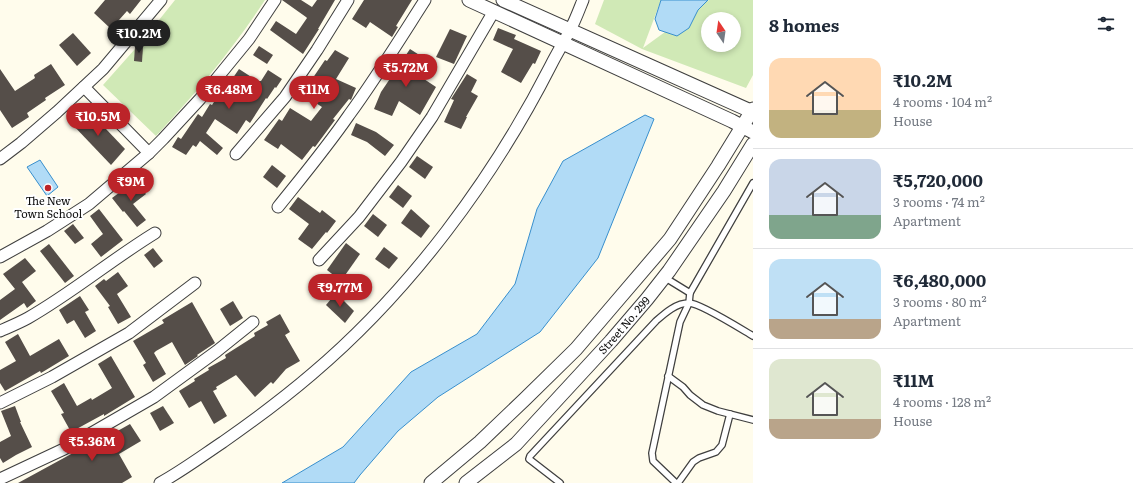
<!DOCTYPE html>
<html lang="en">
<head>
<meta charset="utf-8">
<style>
  body { margin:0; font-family:Literata,serif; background:#f2f2f3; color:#1f2937; height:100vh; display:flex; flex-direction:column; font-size:15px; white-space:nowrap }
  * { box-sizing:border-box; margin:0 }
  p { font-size:13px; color:#747a83 }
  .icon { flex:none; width:22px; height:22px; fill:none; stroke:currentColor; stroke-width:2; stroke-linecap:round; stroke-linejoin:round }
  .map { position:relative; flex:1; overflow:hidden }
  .panel { display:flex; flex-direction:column; background:#fff; width:380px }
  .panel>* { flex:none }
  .needle { width:26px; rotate:347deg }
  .controls { position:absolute; left:701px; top:12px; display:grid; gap:8px }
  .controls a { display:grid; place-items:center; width:40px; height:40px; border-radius:50%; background:#fff; box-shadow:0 2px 6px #0003; font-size:20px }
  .price { position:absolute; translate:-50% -34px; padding:0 9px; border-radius:14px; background:#bc2429; color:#fff; font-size:13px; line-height:26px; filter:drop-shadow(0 1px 2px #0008) }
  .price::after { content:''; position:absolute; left:50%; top:24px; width:12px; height:9px; margin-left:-6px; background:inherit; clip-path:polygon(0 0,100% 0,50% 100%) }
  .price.active { background:#222; color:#fff }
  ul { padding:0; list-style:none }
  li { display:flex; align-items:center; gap:12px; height:100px; padding:0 16px }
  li+li { border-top:1px solid #e0e1e3 }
  li span { display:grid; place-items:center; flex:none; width:112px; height:80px; border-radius:12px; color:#555 }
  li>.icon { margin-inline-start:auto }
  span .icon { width:48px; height:48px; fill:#fffc; stroke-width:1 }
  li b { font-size:17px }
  h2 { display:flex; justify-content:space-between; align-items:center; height:48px; padding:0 16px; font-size:17px }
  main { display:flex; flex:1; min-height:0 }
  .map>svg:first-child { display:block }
</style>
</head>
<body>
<main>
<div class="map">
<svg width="753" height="483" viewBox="0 0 753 483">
  <rect width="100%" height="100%" fill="#fffcec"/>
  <g fill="#d0e9b6" fill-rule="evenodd">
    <path d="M 175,0 L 265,0 C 233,49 196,93 156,136 L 103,85 L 143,40 Z"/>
    <path d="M 604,0 L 661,0 L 643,48 L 709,0 L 753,0 L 753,75 L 746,88 L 642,49 L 595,24 ZM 708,19 L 734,19 L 734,45 L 708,45 Z"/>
  </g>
  <g fill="#b1dbf6" stroke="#388fcd">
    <polygon points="661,0 708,0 698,10 689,28 677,36 659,30 655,19"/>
    <polygon points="645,115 654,119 598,258 540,332 438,397 398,431 360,475 354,483 282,483 343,447 411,372 477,334 515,284 537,209 563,161"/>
    <polygon points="40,160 58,187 47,196 27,167"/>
  </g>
  <g fill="#554e49">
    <polygon points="105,0 141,0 130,14 127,11 111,29 94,13"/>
    <polygon points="282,0 301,0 312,7 317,0 335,0 318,29 319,29 303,54 270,30 276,21 296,34 307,18 306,17"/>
    <polygon points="364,0 412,0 396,26 398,27 392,37 370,22 366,28 352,19"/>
    <polygon points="498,28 516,35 514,39 541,51 535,64 533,63 521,83 501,72 513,49 493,40"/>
    <polygon points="450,29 467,36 454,64 436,57"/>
    <polygon points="73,33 91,53 77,66 59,45"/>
    <polygon points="259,46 273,55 267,64 253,55"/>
    <polygon points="135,47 143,47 142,62 134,61"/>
    <polygon points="410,49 424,58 415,73 436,87 420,115 399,101 392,116 374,109 381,92"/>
    <polygon points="335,50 349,58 336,79 356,88 351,100 349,99 333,119 335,120 315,147 313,146 302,160 281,144 278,149 264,140 279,119 282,121 290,108 311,121 322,107 302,94 325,60 327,61"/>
    <polygon points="51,64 65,85 45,98 46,100 27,113 29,117 12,128 0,110 0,69 15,91 35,78 34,75"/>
    <polygon points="239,69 259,82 259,81 261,81 268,70 282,79 276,88 275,87 267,99 266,98 250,123 246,120 237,134 215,119 206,133 223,148 217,155 200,141 196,147 193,145 186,155 172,147 178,137 181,139 198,114 202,117 210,104 212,105 220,93 222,94"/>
    <polygon points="467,74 477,80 471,92 478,96 466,117 467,117 461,129 444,122 454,100 451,99"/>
    <polygon points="87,109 125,149 111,165 71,123"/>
    <polygon points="356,123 376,132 394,145 385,156 367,142 351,135"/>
    <polygon points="417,156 433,167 425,179 409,167"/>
    <polygon points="272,165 286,176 277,188 263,177"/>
    <polygon points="135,181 146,194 133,204 146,220 137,227 124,211 123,212 112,198"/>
    <polygon points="398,185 412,196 403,208 389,197"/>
    <polygon points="298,197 320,213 322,210 336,221 327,233 326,232 312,249 298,239 309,224 289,209"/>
    <polygon points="99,209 123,240 101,257 91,244 103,234 90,216"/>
    <polygon points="411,209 430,226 421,238 401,223"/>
    <polygon points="373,214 387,225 378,237 364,226"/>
    <polygon points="73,224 84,238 75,244 64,231"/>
    <polygon points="346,243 360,254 341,281 327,270"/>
    <polygon points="49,244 74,276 65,283 40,251"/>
    <polygon points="384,247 398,258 389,269 375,259"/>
    <polygon points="153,248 163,261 154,268 144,255"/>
    <polygon points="25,258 36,271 22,282 36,301 27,308 24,303 0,320 0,300 15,289 3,274"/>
    <polygon points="118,272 128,286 117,294 131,317 118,324 108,307 110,306 95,286 104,279 106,281"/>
    <polygon points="336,293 354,311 345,323 326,305"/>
    <polygon points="80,296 89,310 85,312 96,331 85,338 74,320 67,324 59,310"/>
    <polygon points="233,301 243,318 230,326 220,309"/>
    <polygon points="192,302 215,343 197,355 198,356 185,365 172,342 156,351 154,353 166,374 153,382 143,365 146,363 133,341 164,323 162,320"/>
    <polygon points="280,314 290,332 285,335 300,361 286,369 273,384 271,382 255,397 236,375 216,387 217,389 213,391 227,416 214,424 201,401 189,408 179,391 195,381 194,379 209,370 208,368 226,358 225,355 255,336 254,333 268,325 266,322"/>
    <polygon points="18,334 30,356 59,339 69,356 41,373 40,371 5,391 0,383 0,370 16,361 5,342"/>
    <polygon points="111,356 135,397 104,416 104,414 71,432 61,414 64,413 51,391 64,383 77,406 91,398 92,400 112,388 98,364"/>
    <polygon points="15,406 21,422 20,422 32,447 16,455 3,463 0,458 0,442 11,436 1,411"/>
    <polygon points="163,406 174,423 160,431 150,413"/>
    <polygon points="130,424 141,441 119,454 132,477 122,483 18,483 95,441 95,442 114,432 114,433"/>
  </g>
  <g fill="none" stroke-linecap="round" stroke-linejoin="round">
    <g stroke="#3f3f3f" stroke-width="8">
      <g id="service">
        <polyline points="664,277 690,293"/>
        <polyline points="668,376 683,387 690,395 703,405 718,411 753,420"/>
        <path d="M 560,483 L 529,459 L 530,456 L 656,321 C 665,313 676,303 689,303 C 700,303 741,329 753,336"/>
        <polyline points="676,483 653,461 652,453 680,322 689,303 690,293 753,183"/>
        <polyline points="678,483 693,462 699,458 716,452 722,445 730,414"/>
      </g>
    </g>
    <g stroke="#3f3f3f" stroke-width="13">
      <g id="minor">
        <polyline points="84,87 149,153"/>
        <polyline points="236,154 285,97 317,50 348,0"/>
        <polyline points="0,159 21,143 57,112 103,69 161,0"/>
        <path d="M 278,207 C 302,177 327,147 349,115 C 376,78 400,39 425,0"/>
        <polyline points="0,257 47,231 89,204 149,153 163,139 200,99 249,39 275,0"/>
        <polyline points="319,260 359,217 401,162 432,117 494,11"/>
        <path d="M 0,331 C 9,327 19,323 28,318 C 72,293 111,260 155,233"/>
        <polyline points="0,403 52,377 129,333 195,283"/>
        <polyline points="0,479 64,449 154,397 217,351 253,322"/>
        <path d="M 160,483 C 182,471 202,456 223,442 C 253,421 284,398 312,374 C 410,291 493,179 551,65 C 557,53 564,42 570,30 C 575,21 579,10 583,0"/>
      </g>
    </g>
    <g stroke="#3f3f3f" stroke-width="15">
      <g id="tertiary">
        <polyline points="469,0 732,121 753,132"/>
        <polyline points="503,0 753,112"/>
        <polyline points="431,483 480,442 525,399 576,349 611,308 670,239 718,166 753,109"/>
        <path id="s1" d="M 466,483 L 516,444 L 611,341 L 647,299 L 669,271 L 724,191 L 753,144"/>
      </g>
    </g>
    <use href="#service" stroke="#fff" stroke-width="5.5"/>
    <use href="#minor" stroke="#fff" stroke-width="11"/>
    <use href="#tertiary" stroke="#fff" stroke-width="13"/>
  </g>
  <circle fill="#bc2429" stroke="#fff" stroke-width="1.5" cx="48" cy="188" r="4"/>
  <g text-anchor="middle" stroke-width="4" stroke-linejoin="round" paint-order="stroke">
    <g font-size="11" fill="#0c0c0c" stroke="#fff">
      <text x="48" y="205">The New<tspan x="48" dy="13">Town School</tspan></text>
    </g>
    <g font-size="11" fill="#0c0c0c" stroke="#fff">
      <text dy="4" stroke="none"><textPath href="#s1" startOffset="224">Street No. 299</textPath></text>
    </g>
  </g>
</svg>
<div class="controls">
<a><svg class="needle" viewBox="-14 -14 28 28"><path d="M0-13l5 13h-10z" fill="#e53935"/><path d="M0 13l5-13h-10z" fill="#747a83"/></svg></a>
</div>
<b class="price active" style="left:139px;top:54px">₹10.2M</b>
<b class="price" style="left:406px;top:88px">₹5.72M</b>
<b class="price" style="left:229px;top:110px">₹6.48M</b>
<b class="price" style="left:314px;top:110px">₹11M</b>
<b class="price" style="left:98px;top:137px">₹10.5M</b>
<b class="price" style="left:131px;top:202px">₹9M</b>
<b class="price" style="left:340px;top:308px">₹9.77M</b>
<b class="price" style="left:92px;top:462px">₹5.36M</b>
</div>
<section class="panel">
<h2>8 homes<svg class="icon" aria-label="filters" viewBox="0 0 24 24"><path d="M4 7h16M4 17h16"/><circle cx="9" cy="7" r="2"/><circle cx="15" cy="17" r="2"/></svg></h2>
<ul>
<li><span style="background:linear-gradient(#ffd9b3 65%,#c2b280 0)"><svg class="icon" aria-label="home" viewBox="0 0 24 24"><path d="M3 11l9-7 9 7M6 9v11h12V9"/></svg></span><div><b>₹10.2M</b><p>4 rooms · 104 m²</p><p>House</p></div></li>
<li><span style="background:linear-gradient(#c9d6e8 70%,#7fa58c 0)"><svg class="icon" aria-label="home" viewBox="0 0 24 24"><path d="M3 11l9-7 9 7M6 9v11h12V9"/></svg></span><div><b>₹5,720,000</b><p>3 rooms · 74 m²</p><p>Apartment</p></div></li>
<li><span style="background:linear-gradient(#bfe0f5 75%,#b9a48a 0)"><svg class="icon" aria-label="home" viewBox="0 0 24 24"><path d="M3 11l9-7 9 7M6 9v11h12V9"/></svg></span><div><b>₹6,480,000</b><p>3 rooms · 80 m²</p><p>Apartment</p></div></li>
<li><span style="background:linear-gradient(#dfe7d0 75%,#b9a48a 0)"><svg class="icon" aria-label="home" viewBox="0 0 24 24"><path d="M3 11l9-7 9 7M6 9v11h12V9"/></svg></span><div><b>₹11M</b><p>4 rooms · 128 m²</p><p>House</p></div></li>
</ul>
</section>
</main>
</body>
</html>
